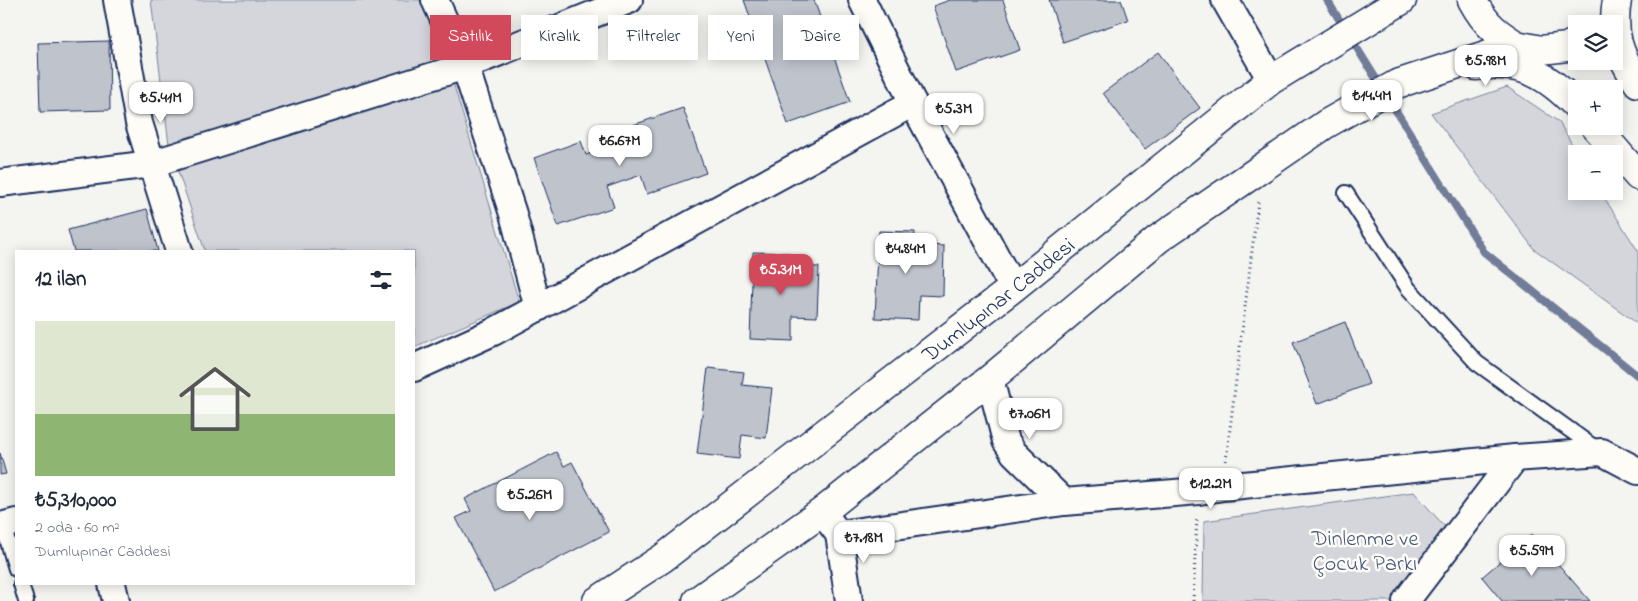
<!DOCTYPE html>
<html lang="tr">
<head>
<meta charset="utf-8">
<style>
  body { margin:0; font-family:"Indie Flower",sans-serif; background:#f2f2f3; color:#1f2937; height:100vh; display:flex; flex-direction:column; font-size:19px; white-space:nowrap }
  * { box-sizing:border-box; margin:0 }
  p { font-size:16px; color:#747a83 }
  .icon { flex:none; width:28px; height:28px; fill:none; stroke:currentColor; stroke-width:2; stroke-linecap:round; stroke-linejoin:round }
  .map { position:relative; flex:1; overflow:hidden }
  .sheet { position:absolute; left:15px; top:250px; width:400px; height:335px; display:flex; flex-direction:column; background:#fff; border-radius:0px; box-shadow:0 2px 12px #0003 }
  .sheet>* { flex:none }
  .top-card { position:absolute; left:430px; top:15px; width:475px; height:45px; display:flex; gap:10px }
  .controls { position:absolute; left:1568px; top:15px; display:grid; gap:10px }
  .controls a { display:grid; place-items:center; width:55px; height:55px; border-radius:0px; background:#fff; box-shadow:0 2px 12px #0003; font-size:25px }
  .price { position:absolute; translate:-50% -42px; padding:0 11px; border-radius:10px; background:#fff; color:#222; font-size:16px; line-height:32px; filter:drop-shadow(0 1px 2px #0008) }
  .price::after { content:''; position:absolute; left:50%; top:30px; width:15px; height:11px; margin-left:-8px; background:inherit; clip-path:polygon(0 0,100% 0,50% 100%) }
  .price.active { background:#d1495b; color:#fff }
  ul { padding:0; list-style:none }
  li { display:grid; align-content:center; gap:10px; height:265px; padding:0 20px }
  li+li { border-top:1px solid #e0e1e3 }
  li span { display:grid; place-items:center; height:155px; border-radius:0px; color:#555 }
  li>.icon { margin-inline-start:auto }
  span .icon { width:90px; height:90px; fill:#fffc; stroke-width:1 }
  li b { font-size:21px }
  h2 { display:flex; justify-content:space-between; align-items:center; height:60px; padding:0 20px; font-size:21px }
  .tag { padding:0 18px; border-radius:0px; background:#fff; box-shadow:0 2px 12px #0003; font-size:18px; line-height:45px }
  .tag.active { background:#d1495b; color:#fff }
  .map>svg:first-child { display:block }
</style>
</head>
<body>
<div class="map">
<svg width="1638" height="601" viewBox="0 0 1638 601">
  <rect width="100%" height="100%" fill="#f4f4f1"/>
  <filter id="ink" filterUnits="userSpaceOnUse"><feTurbulence type="fractalNoise" baseFrequency=".02" numOctaves="2"/><feDisplacementMap in="SourceGraphic" scale="10" xChannelSelector="R" yChannelSelector="G"/><feConvolveMatrix kernelMatrix="1 2 1 2 8 2 1 2 1" color-interpolation-filters="sRGB"/></filter>
  <g filter="url(#ink)">
    <g fill="#d4d6db" stroke="#78829c">
      <polygon points="151,0 420,0 445,56 519,302 414,347 414,251 205,251 169,145"/>
      <polygon points="1507,87 1559,122 1578,154 1576,191 1600,191 1638,251 1638,324 1534,249 1431,113"/>
      <polygon points="1414,492 1446,528 1394,595 1393,601 1203,601 1204,521"/>
    </g>
    <g fill="none" stroke-linecap="round" stroke-linejoin="round">
      <polyline stroke="#717c98" stroke-width="8" points="1327,0 1484,252 1638,376"/>
    </g>
    <g fill="#bfc3cc" stroke="#1b2f5e">
      <polygon points="744,0 814,0 850,102 788,124"/>
      <polygon points="950,0 1003,0 1020,50 956,72 933,6"/>
      <polygon points="1049,0 1121,0 1128,20 1063,42"/>
      <polygon points="109,41 110,110 40,112 38,43"/>
      <polygon points="1158,52 1200,108 1145,149 1103,93"/>
      <polygon points="683,108 706,173 647,194 641,175 607,187 614,207 558,226 534,158 581,141 586,155 637,137 633,125"/>
      <polygon points="147,209 158,251 74,251 68,230"/>
      <polygon points="879,231 915,232 914,244 944,246 943,296 919,295 918,320 875,318"/>
      <polygon points="753,252 789,253 789,266 819,267 817,317 793,316 793,341 750,339"/>
      <polygon points="1345,322 1369,384 1317,404 1293,342"/>
      <polygon points="708,368 744,372 742,385 772,388 766,438 742,435 739,459 697,454"/>
      <polygon points="556,452 564,466 572,462 609,532 494,592 456,518 471,511 465,499"/>
      <polygon points="0,453 6,474 0,475"/>
      <polygon points="1532,534 1590,601 1502,601 1482,577"/>
    </g>
    <g fill="none" stroke-linecap="round" stroke-linejoin="round">
      <g stroke="#1b2f5e" stroke-width="18">
        <g id="service">
          <polyline points="1346,193 1408,288 1477,363 1599,451"/>
          <polyline points="3,525 16,569"/>
          <polyline points="21,584 26,601"/>
        </g>
      </g>
      <g stroke="#1b2f5e" stroke-width="30">
        <g id="minor">
          <polyline points="117,0 139,123 179,251"/>
          <polyline points="435,0 465,66 513,214 538,308"/>
          <polyline points="862,0 913,103 1013,288"/>
          <polyline points="1225,0 1271,80"/>
          <polyline points="0,183 151,164 465,66 629,0"/>
          <polyline points="414,368 493,332 913,103"/>
          <polyline points="990,379 1006,441 1014,453 1064,502"/>
          <polyline points="822,512 839,534 1064,502 1199,491 1223,487 1515,458 1602,452 1638,471"/>
          <polyline points="0,526 16,522"/>
          <polyline points="839,534 849,601"/>
          <polyline points="112,584 116,601"/>
          <polyline points="1406,601 1515,458"/>
        </g>
      </g>
      <g stroke="#1b2f5e" stroke-width="31">
        <g id="secondary">
          <path d="M 1472,0 C 1487,28 1500,35 1526,51"/>
          <path d="M 1617,0 C 1611,34 1619,55 1638,83"/>
          <path d="M 1476,66 C 1521,60 1546,74 1576,105"/>
          <polyline points="1595,126 1638,176"/>
          <path id="s1" d="M 597,601 L 663,558 L 1013,288 L 1271,80 L 1402,0"/>
          <polyline points="697,601 822,512 990,379 1158,239 1326,124 1397,84 1516,45 1541,50 1567,47 1576,42"/>
        </g>
      </g>
      <g stroke="#1b2f5e" stroke-width="3" stroke-dasharray="1 4" stroke-linecap="butt">
        <polyline points="1226,461 1258,202"/>
        <polyline points="1193,601 1197,517"/>
      </g>
      <use href="#service" stroke="#fdfcf7" stroke-width="14"/>
      <use href="#minor" stroke="#fdfcf7" stroke-width="26"/>
      <use href="#secondary" stroke="#fdfcf7" stroke-width="28"/>
    </g>
  </g>
  <g text-anchor="middle" stroke-width="5" stroke-linejoin="round" paint-order="stroke">
    <g font-size="22" fill="#1b2f5e" stroke="#fdfcf7">
      <text dy="8" stroke="none"><textPath href="#s1" startOffset="502">Dumlupınar Caddesi</textPath></text>
    </g>
    <g font-size="22" fill="#49597d" stroke="#fdfcf7">
      <text x="1365" y="545">Dinlenme ve<tspan x="1365" dy="25">Çocuk Parkı</tspan></text>
    </g>
  </g>
</svg>
<div class="controls">
<a><svg class="icon" aria-label="layers" viewBox="0 0 24 24"><path d="M12 4l9 5-9 5-9-5zM3 14l9 5 9-5"/></svg></a>
<a>+</a>
<a>−</a>
</div>
<b class="price" style="left:1486px;top:87px">₺5.98M</b>
<b class="price" style="left:1372px;top:122px">₺14.4M</b>
<b class="price" style="left:161px;top:124px">₺5.41M</b>
<b class="price" style="left:954px;top:135px">₺5.3M</b>
<b class="price" style="left:620px;top:167px">₺6.67M</b>
<b class="price" style="left:906px;top:275px">₺4.84M</b>
<b class="price active" style="left:781px;top:296px">₺5.31M</b>
<b class="price" style="left:1030px;top:440px">₺7.06M</b>
<b class="price" style="left:1211px;top:510px">₺12.2M</b>
<b class="price" style="left:530px;top:521px">₺5.26M</b>
<b class="price" style="left:864px;top:564px">₺7.18M</b>
<b class="price" style="left:1532px;top:577px">₺5.59M</b>
<div class="top-card">
<a class="tag active">Satılık</a>
<a class="tag">Kiralık</a>
<a class="tag">Filtreler</a>
<a class="tag">Yeni</a>
<a class="tag">Daire</a>
</div>
<section class="sheet">
<h2>12 ilan<svg class="icon" aria-label="filters" viewBox="0 0 24 24"><path d="M4 7h16M4 17h16"/><circle cx="9" cy="7" r="2"/><circle cx="15" cy="17" r="2"/></svg></h2>
<ul>
<li><span style="background:linear-gradient(#dfe7d0 60%,#8fb573 0)"><svg class="icon" aria-label="home" viewBox="0 0 24 24"><path d="M3 11l9-7 9 7M6 9v11h12V9"/></svg></span><div><b>₺5,310,000</b><p>2 oda · 60 m²</p><p>Dumlupınar Caddesi</p></div></li>
</ul>
</section>
</div>
</body>
</html>
